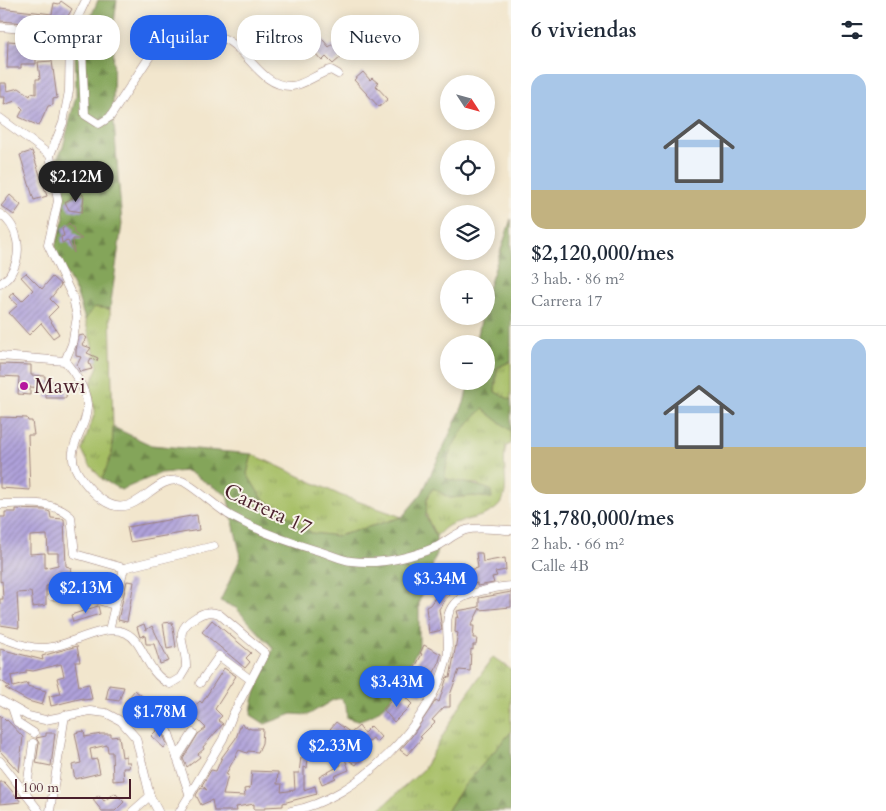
<!DOCTYPE html>
<html lang="es">
<head>
<meta charset="utf-8">
<style>
  body { margin:0; font-family:Cardo,serif; background:#f6f6f7; color:#1f2937; height:100vh; display:flex; flex-direction:column; font-size:19px; white-space:nowrap }
  * { box-sizing:border-box; margin:0 }
  p { font-size:16px; color:#747a83 }
  .icon { flex:none; width:28px; height:28px; fill:none; stroke:currentColor; stroke-width:2; stroke-linecap:round; stroke-linejoin:round }
  .map { position:relative; flex:1; overflow:hidden }
  .side { display:flex; flex-direction:column; background:#fff; width:375px }
  .side>* { flex:none }
  .hud { position:absolute; left:15px; top:15px; width:420px; height:45px; display:flex; gap:10px }
  .needle { width:32px; rotate:126deg }
  .fabs { position:absolute; left:440px; top:75px; display:grid; gap:10px }
  .fabs a { display:grid; place-items:center; width:55px; height:55px; border-radius:50%; background:#fff; box-shadow:0 2px 12px #0003; font-size:25px }
  .scale { position:absolute; left:15px; bottom:12px; width:116px; box-sizing:border-box; padding-left:5px; border:2px solid #4a1f2b; border-top:0; font-size:14px; line-height:18px; white-space:nowrap; color:#4a1f2b; -webkit-text-stroke:4px #f7f3e8; paint-order:stroke }
  .price { position:absolute; translate:-50% -42px; padding:0 11px; border-radius:18px; background:#2563eb; color:#fff; font-size:16px; line-height:32px; filter:drop-shadow(0 1px 2px #0008) }
  .price::after { content:''; position:absolute; left:50%; top:30px; width:15px; height:11px; margin-left:-8px; background:inherit; clip-path:polygon(0 0,100% 0,50% 100%) }
  .price.active { background:#222; color:#fff }
  ul { padding:0; list-style:none }
  li { display:grid; align-content:center; gap:10px; height:265px; padding:0 20px }
  li+li { border-top:1px solid #e0e1e3 }
  li span { display:grid; place-items:center; height:155px; border-radius:15px; color:#555 }
  li>.icon { margin-inline-start:auto }
  span .icon { width:90px; height:90px; fill:#fffc; stroke-width:1 }
  li b { font-size:21px }
  h2 { display:flex; justify-content:space-between; align-items:center; height:60px; padding:0 20px; font-size:21px }
  .pill { padding:0 18px; border-radius:20px; background:#fff; box-shadow:0 2px 12px #0003; font-size:18px; line-height:45px }
  .pill.active { background:#2563eb; color:#fff }
  main { display:flex; flex:1; min-height:0 }
  .map>svg:first-child { display:block }
</style>
</head>
<body>
<main>
<div class="map">
<svg width="511" height="811" viewBox="0 0 511 811">
  <defs>
    <pattern id="grass-tufts" width="24" height="20" patternUnits="userSpaceOnUse" patternTransform="scale(1.25)"><rect width="24" height="20" fill="#a5be64"/><path d="M3 7l-1-3M5 7V3M7 7l1-3M15 17l-1-3M17 17v-4M19 17l1-3" fill="none" stroke="#889a53"/></pattern>
    <pattern id="forest-firs" width="22" height="20" patternUnits="userSpaceOnUse" patternTransform="scale(1.25)"><rect width="22" height="20" fill="#84a55a"/><path d="M5 1l3.5 6h-7zM16 11l3.5 6h-7z" fill="#6e864b"/></pattern>
    <pattern id="building-hatch" width="6" height="6" patternUnits="userSpaceOnUse" patternTransform="scale(1.25)"><rect width="6" height="6" fill="#afa1da"/><path d="M-1 1l2-2M0 6l6-6M5 7l2-2" fill="none" stroke="#9083b1"/></pattern>
  </defs>
  <rect width="100%" height="100%" fill="#f7f3e8"/>
  <filter id="ink" filterUnits="userSpaceOnUse"><feTurbulence type="fractalNoise" baseFrequency=".02" numOctaves="2"/><feDisplacementMap in="SourceGraphic" scale="10" xChannelSelector="R" yChannelSelector="G"/><feConvolveMatrix kernelMatrix="1 2 1 2 8 2 1 2 1" color-interpolation-filters="sRGB"/></filter>
  <filter id="wash" filterUnits="userSpaceOnUse"><feTurbulence type="fractalNoise" baseFrequency=".0096" numOctaves="4" result="noise"/><feDisplacementMap in="SourceGraphic" scale="20" xChannelSelector="R" yChannelSelector="G"/><feGaussianBlur stdDeviation="1.12" result="paint"/><feColorMatrix in="noise" values="0 0 0 0 0 0 0 0 0 0 0 0 0 0 0 0 0 1.4 0 .05"/><feComposite in="paint" operator="in"/></filter>
  <g filter="url(#wash)">
    <rect width="100%" height="100%" fill="#f2e6cd"/>
    <g fill="url(#grass-tufts)" stroke="#786e48">
      <polygon points="94,307 110,309 113,427 112,454 102,479 89,464 82,450 95,412 90,386 98,366 85,320"/>
      <polygon points="511,361 511,400 495,392 497,368"/>
      <path d="M 483,409 L 511,431 L 511,444 L 506,446 C 502,461 507,476 505,492 C 501,518 470,517 452,524 C 446,526 441,532 436,536 C 426,517 421,507 433,488 L 450,498 L 473,496 L 492,498 L 478,484 L 460,483 L 445,478 C 446,449 462,428 483,409 Z"/>
      <polygon points="252,454 340,495 402,517 338,536 311,533 261,497 247,474"/>
      <polygon points="493,657 511,670 511,732 464,786 447,811 377,811 423,770 464,699"/>
    </g>
    <g fill="url(#forest-firs)" stroke="#676242">
      <polygon points="98,0 117,0 114,23 113,110 122,224 110,309 94,307 85,320 77,294 54,250 64,218 56,160 63,147 76,96 75,47 85,31"/>
      <path d="M 511,219 L 511,361 L 497,368 L 495,392 L 511,400 L 511,431 L 483,409 C 462,428 446,449 445,478 C 461,483 476,484 491,490 L 492,498 L 473,496 L 450,498 L 433,488 L 427,498 L 426,517 L 436,536 L 437,554 L 433,562 L 431,577 L 419,601 L 419,647 L 390,701 L 373,715 L 357,721 L 347,718 L 346,706 L 341,698 L 333,700 L 308,715 L 292,714 L 265,724 L 251,715 C 252,688 267,673 273,648 L 236,608 L 220,601 L 241,557 L 227,495 L 187,471 L 161,473 L 121,490 L 102,479 L 112,454 L 113,427 L 151,445 L 252,454 L 247,474 L 261,497 L 312,533 L 338,536 L 402,517 L 422,493 L 464,403 L 469,381 L 486,381 L 486,344 L 476,344 L 482,316 L 486,316 L 486,295 Z"/>
      <polygon points="511,732 511,811 447,811 464,786"/>
    </g>
    <g id="blocks">
      <g fill="url(#building-hatch)" fill-rule="evenodd">
        <polygon points="61,1 72,9 62,26 0,21 0,8 52,14 54,3 59,4"/>
        <polygon points="318,34 329,47 333,44 340,52 338,54 341,57 333,64 326,57 322,61 315,53 320,48 312,40"/>
        <polygon points="8,41 36,43 36,64 21,64 21,68 7,68"/>
        <polygon points="52,61 57,98 53,99 53,105 48,106 39,126 19,117 23,109 15,101 4,105 5,97 0,97 0,83 6,83 7,91 19,88 30,96 31,93 36,94 36,79 40,79 38,62"/>
        <polygon points="363,72 370,80 372,78 378,83 376,86 388,99 379,107 354,80"/>
        <polygon points="32,151 47,196 34,200 20,155"/>
        <polygon points="81,193 84,196 82,212 69,210 65,202"/>
        <polygon points="10,195 21,205 14,215 1,206"/>
        <polygon points="69,223 74,229 73,232 82,239 73,239 74,253 68,241 62,243 61,237 64,236 62,229"/>
        <polygon points="26,273 42,289 52,277 61,285 50,299 58,307 48,317 59,334 53,338 41,323 29,335 9,313 18,305 9,297 13,292 22,301 33,290 21,277"/>
        <polygon points="83,335 87,338 82,345 91,348 87,353 98,358 97,361 91,359 89,363 92,369 80,372 77,365 81,357 76,356 76,350 79,336"/>
        <polygon points="0,364 31,365 31,375 45,376 45,381 67,384 66,398 46,398 46,388 30,387 30,395 18,394 19,377 0,376"/>
        <polygon points="0,417 27,418 28,421 32,421 34,435 28,435 30,490 0,488"/>
        <path d="M 16,509 L 45,510 L 50,512 L 51,518 L 64,519 L 66,566 L 72,568 L 70,572 L 73,572 L 74,574 L 87,578 L 88,576 L 103,580 L 105,576 L 112,578 L 108,592 L 101,590 L 100,593 L 79,587 L 81,582 L 46,586 L 46,605 L 33,607 L 31,592 L 17,593 L 19,628 L 0,625 L 0,599 L 3,599 L 2,581 L 0,582 L 0,517 L 5,517 L 5,512 L 16,512 ZM 47,535 L 48,553 L 58,553 L 58,565 L 45,568 L 45,553 L 30,554 L 30,536 Z"/>
        <polygon points="197,515 199,530 130,542 127,527"/>
        <polygon points="476,553 482,553 483,562 505,558 506,570 495,572 497,576 492,577 494,583 477,586 477,583 468,585 465,571 478,568"/>
        <polygon points="455,577 460,588 448,596 439,609 442,630 429,633 426,607 430,605 441,589 440,588"/>
        <polygon points="127,581 134,582 127,622 118,620"/>
        <polygon points="511,592 511,607 480,610 480,608 471,626 474,626 473,638 477,638 476,645 473,645 473,650 471,649 470,671 459,670 450,695 450,707 444,707 432,720 435,722 420,737 422,738 407,755 400,750 412,736 436,700 439,702 447,677 450,678 458,633 455,632 456,617 459,618 457,611 479,607 479,598"/>
        <polygon points="98,606 100,614 73,622 71,615"/>
        <polygon points="212,620 251,653 246,658 250,662 245,668 202,632"/>
        <polygon points="172,622 176,647 167,649 163,623"/>
        <polygon points="144,624 146,630 152,626 169,661 160,664 154,644 146,644 145,635 140,637 137,627"/>
        <polygon points="424,645 441,654 438,665 421,695 405,686 422,654 420,653"/>
        <polygon points="77,646 80,662 75,662 79,686 89,684 92,699 83,700 83,698 51,706 49,696 61,694 57,678 64,676 61,664 33,671 26,670 26,673 11,676 13,687 28,683 27,686 46,691 42,705 28,701 5,688 10,687 0,680 0,649 43,660 42,656"/>
        <polygon points="224,668 236,676 215,709 222,716 218,720 223,724 203,747 204,749 198,754 200,757 187,767 183,759 198,734 206,728 189,711 200,701 202,703"/>
        <polygon points="109,685 124,687 119,701 106,699"/>
        <polygon points="135,690 150,703 140,716 124,703"/>
        <polygon points="403,695 412,704 394,722 383,709 395,697 397,701"/>
        <polygon points="0,715 6,721 7,720 23,737 19,772 0,751"/>
        <polygon points="336,722 351,733 359,726 364,733 371,726 381,737 376,742 373,738 363,746 354,756 360,760 356,765 347,759 354,756 348,751 352,746 330,729"/>
        <polygon points="241,724 251,729 263,729 262,743 258,752 248,751 247,753 239,750 226,774 228,775 223,795 245,796 244,789 250,788 252,771 278,772 277,784 282,784 281,792 295,790 294,773 299,773 301,757 308,758 307,768 304,767 304,790 315,786 317,794 283,803 283,806 265,807 265,809 254,809 254,804 236,807 237,811 214,811 212,800 201,805 196,795 201,787 207,790 202,785 211,770 216,771 222,757 236,738"/>
        <polygon points="160,727 167,744 164,748 151,736"/>
        <polygon points="84,731 85,737 101,734 111,734 111,737 119,736 122,757 126,756 126,762 130,762 129,768 123,768 124,780 113,781 112,752 108,752 107,745 90,749 92,760 97,759 100,773 75,779 72,765 81,763 75,733"/>
        <polygon points="46,733 55,733 51,766 36,763 39,743 36,738 46,736"/>
        <polygon points="345,759 349,770 334,776 336,778 322,784 319,777 341,765 339,761"/>
        <polygon points="0,782 4,782 7,785 21,802 0,804"/>
        <polygon points="115,793 124,802 115,811 102,811 93,800 99,795 104,801"/>
      </g>
    </g>
  </g>
  <g filter="url(#ink)">
    <use href="#blocks" fill-opacity="0" stroke="#9e827c" stroke-width="1"/>
    <g fill="none" stroke-linecap="round" stroke-linejoin="round">
      <g stroke="#9e827c" stroke-width="9">
        <g id="minor">
          <path d="M 77,19 L 82,51 L 85,115 L 99,124 L 110,117 L 152,53 L 206,36 C 244,31 254,88 292,86 C 304,85 318,73 331,70 L 338,74"/>
          <polyline points="0,27 70,33"/>
          <polyline points="0,118 50,155"/>
          <path d="M 0,214 C 19,226 23,254 11,273 C 9,278 4,281 0,284"/>
          <polyline points="0,356 65,361"/>
          <path d="M 65,361 C 74,373 86,388 87,404 C 88,434 58,448 82,479 C 131,544 147,472 182,481 C 191,484 220,510 231,516 C 260,532 291,543 322,552 C 332,555 342,560 351,561 C 381,565 409,558 436,547 C 446,542 455,533 466,530 C 478,526 498,530 511,530"/>
          <polyline points="65,361 72,344 77,317 73,298 48,245 58,201 50,155 63,123 69,91 70,33 86,0"/>
          <path d="M 0,504 C 26,504 51,499 71,517 L 75,554 L 124,568"/>
          <polyline points="124,568 214,546"/>
          <polyline points="52,596 82,595 114,605"/>
          <polyline points="109,630 124,568"/>
          <path d="M 0,637 C 14,642 30,649 45,648 C 69,647 103,622 126,633 C 145,642 145,673 170,684 L 180,678 L 186,668 C 187,643 170,633 196,617 C 204,612 210,611 219,614 L 265,653 L 233,714 L 223,739 L 180,811"/>
          <polyline points="200,683 219,656 251,680"/>
          <polyline points="0,700 28,716 45,720 90,711 106,713 121,721 136,738 150,796 158,811"/>
          <polyline points="13,710 17,722 34,733"/>
          <polyline points="168,731 190,796"/>
          <polyline points="177,758 193,733"/>
          <polyline points="0,761 39,811"/>
          <polyline points="26,795 33,743"/>
          <polyline points="50,811 65,715"/>
          <polyline points="133,811 150,796"/>
          <path d="M 291,811 C 358,799 430,724 447,659 C 451,640 441,619 454,604 C 463,593 497,587 511,586"/>
        </g>
      </g>
      <use href="#minor" stroke="#fff" stroke-width="8"/>
    </g>
  </g>
  <circle fill="#b5179e" stroke="#f7f3e8" stroke-width="2" cx="24" cy="386" r="5"/>
  <g text-anchor="middle" stroke-width="4" stroke-linejoin="round" paint-order="stroke">
    <g font-size="21" fill="#4a1f2b" stroke="#f7f3e8" text-anchor="start">
      <text x="34" y="393">Mawi</text>
    </g>
    <g font-size="21" fill="#4a1f2b" stroke="#f7f3e8">
      <text transform="translate(268 509) rotate(25)" y="7">Carrera 17</text>
    </g>
  </g>
</svg>
<div class="fabs">
<a><svg class="needle" viewBox="-14 -14 28 28"><path d="M0-13l5 13h-10z" fill="#e53935"/><path d="M0 13l5-13h-10z" fill="#747a83"/></svg></a>
<a><svg class="icon" aria-label="locate" viewBox="0 0 24 24"><circle cx="12" cy="12" r="6"/><path d="M12 2v4M12 18v4M2 12h4M18 12h4"/></svg></a>
<a><svg class="icon" aria-label="layers" viewBox="0 0 24 24"><path d="M12 4l9 5-9 5-9-5zM3 14l9 5 9-5"/></svg></a>
<a>+</a>
<a>−</a>
</div>
<div class="scale">100 m</div>
<b class="price active" style="left:76px;top:203px">$2.12M</b>
<b class="price" style="left:440px;top:605px">$3.34M</b>
<b class="price" style="left:86px;top:614px">$2.13M</b>
<b class="price" style="left:397px;top:708px">$3.43M</b>
<b class="price" style="left:160px;top:738px">$1.78M</b>
<b class="price" style="left:335px;top:772px">$2.33M</b>
<div class="hud">
<a class="pill">Comprar</a>
<a class="pill active">Alquilar</a>
<a class="pill">Filtros</a>
<a class="pill">Nuevo</a>
</div>
</div>
<section class="side">
<h2>6 viviendas<svg class="icon" aria-label="filters" viewBox="0 0 24 24"><path d="M4 7h16M4 17h16"/><circle cx="9" cy="7" r="2"/><circle cx="15" cy="17" r="2"/></svg></h2>
<ul>
<li><span style="background:linear-gradient(#a9c7e8 75%,#c2b280 0)"><svg class="icon" aria-label="home" viewBox="0 0 24 24"><path d="M3 11l9-7 9 7M6 9v11h12V9"/></svg></span><div><b>$2,120,000/mes</b><p>3 hab. · 86 m²</p><p>Carrera 17</p></div></li>
<li><span style="background:linear-gradient(#a9c7e8 70%,#c2b280 0)"><svg class="icon" aria-label="home" viewBox="0 0 24 24"><path d="M3 11l9-7 9 7M6 9v11h12V9"/></svg></span><div><b>$1,780,000/mes</b><p>2 hab. · 66 m²</p><p>Calle 4B</p></div></li>
</ul>
</section>
</main>
</body>
</html>
